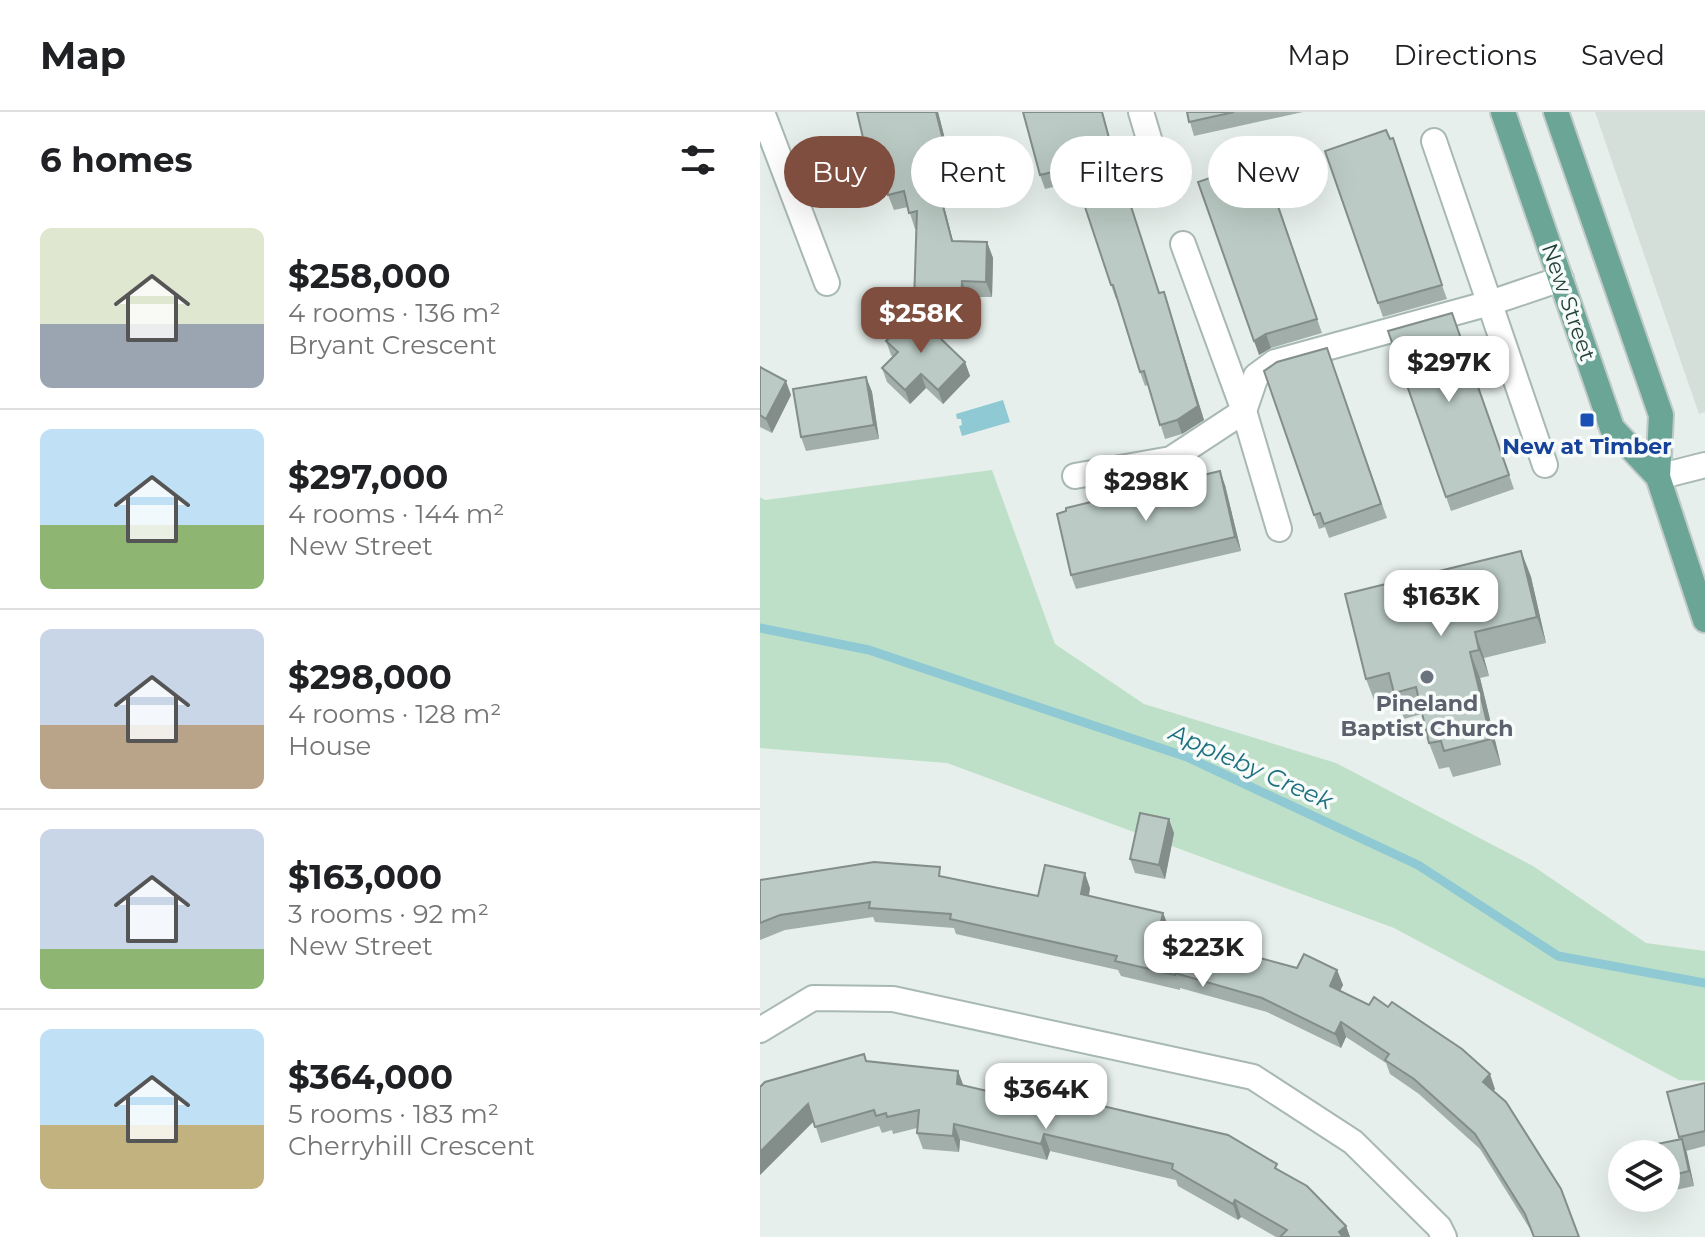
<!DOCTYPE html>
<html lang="en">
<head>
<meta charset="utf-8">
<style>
  body { margin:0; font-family:Montserrat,sans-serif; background:#f2f2f2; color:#202124; height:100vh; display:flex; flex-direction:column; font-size:30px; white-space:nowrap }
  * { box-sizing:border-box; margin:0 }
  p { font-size:26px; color:#757577 }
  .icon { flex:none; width:44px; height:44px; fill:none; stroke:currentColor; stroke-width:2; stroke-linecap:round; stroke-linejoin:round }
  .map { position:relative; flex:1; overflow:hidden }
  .sheet { display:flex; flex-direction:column; background:#fff; width:760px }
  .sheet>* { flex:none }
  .hud { position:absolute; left:24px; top:24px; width:760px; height:72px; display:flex; gap:16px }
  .controls { position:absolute; left:848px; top:1028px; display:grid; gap:16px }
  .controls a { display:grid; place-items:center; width:72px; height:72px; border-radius:50%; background:#fff; box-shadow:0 8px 32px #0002; font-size:40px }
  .price { position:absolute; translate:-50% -68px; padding:0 18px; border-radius:16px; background:#fff; color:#222; font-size:26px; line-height:52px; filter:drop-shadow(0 2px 4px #0008) }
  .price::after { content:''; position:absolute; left:50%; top:48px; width:24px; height:18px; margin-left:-12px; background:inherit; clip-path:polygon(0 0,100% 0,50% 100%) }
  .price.selected { background:#7f4e3f; color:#fff }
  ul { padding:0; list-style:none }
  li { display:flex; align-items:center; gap:24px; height:200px; padding:0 40px }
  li+li { border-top:2px solid #e0e0e0 }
  li span { display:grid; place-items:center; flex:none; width:224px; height:160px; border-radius:12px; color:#555 }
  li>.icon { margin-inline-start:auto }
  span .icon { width:96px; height:96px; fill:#fffc; stroke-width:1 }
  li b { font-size:34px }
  h2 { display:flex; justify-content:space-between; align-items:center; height:96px; padding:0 40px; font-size:34px }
  .pill { padding:0 28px; border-radius:36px; background:#fff; box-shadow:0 8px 32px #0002; font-size:28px; line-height:72px }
  .pill.selected { background:#7f4e3f; color:#fff }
  header { display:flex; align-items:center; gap:48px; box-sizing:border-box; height:112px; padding:0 40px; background:#fff; border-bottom:2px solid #e0e0e0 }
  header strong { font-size:38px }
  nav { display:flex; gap:44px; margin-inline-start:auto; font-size:28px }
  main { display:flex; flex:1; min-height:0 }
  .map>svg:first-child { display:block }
</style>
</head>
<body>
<header>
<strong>Map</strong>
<nav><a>Map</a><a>Directions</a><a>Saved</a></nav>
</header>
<main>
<section class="sheet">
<h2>6 homes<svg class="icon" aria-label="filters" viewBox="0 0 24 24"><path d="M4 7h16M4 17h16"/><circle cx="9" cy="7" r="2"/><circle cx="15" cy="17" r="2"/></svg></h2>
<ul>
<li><span style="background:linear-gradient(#dfe7d0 60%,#9aa5b1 0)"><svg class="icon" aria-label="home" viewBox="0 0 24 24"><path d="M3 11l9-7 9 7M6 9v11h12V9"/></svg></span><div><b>$258,000</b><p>4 rooms · 136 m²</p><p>Bryant Crescent</p></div></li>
<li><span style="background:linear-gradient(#bfe0f5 60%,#8fb573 0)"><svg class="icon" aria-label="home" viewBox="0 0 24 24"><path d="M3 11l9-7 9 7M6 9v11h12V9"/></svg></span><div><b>$297,000</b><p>4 rooms · 144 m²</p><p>New Street</p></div></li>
<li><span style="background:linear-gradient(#c9d6e8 60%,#b9a48a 0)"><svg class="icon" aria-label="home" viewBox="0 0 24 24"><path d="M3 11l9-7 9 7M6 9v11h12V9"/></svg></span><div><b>$298,000</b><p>4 rooms · 128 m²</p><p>House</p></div></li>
<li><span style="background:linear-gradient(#c9d6e8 75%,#8fb573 0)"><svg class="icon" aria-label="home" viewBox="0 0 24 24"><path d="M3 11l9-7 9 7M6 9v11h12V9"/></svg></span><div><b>$163,000</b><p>3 rooms · 92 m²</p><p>New Street</p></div></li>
<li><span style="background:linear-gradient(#bfe0f5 60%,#c2b280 0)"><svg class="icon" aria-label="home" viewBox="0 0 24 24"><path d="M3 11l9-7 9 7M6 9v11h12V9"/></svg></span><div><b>$364,000</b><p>5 rooms · 183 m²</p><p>Cherryhill Crescent</p></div></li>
</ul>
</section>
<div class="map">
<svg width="945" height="1125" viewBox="0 0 945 1125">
  <rect width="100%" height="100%" fill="#e6efeb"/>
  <polygon fill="#d4dfda" points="835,0 945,0 945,300 939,302"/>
  <polygon fill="#bfe0c8" points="232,358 295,532 384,592 576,651 773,754 886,831 945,839 945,969 919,968 634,816 187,651 0,636 0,385 5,388"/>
  <polygon fill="#8ec9d4" points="243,288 250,310 202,324 199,314 202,313 201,307 197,307 196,302"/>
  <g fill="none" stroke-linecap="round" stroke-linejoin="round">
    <polyline stroke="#8ec9d4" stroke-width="9" points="0,516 109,538 427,645 658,753 798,844 945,871"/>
    <g stroke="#a8b8b2" stroke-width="28">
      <g id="minor">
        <polyline points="2,0 67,171"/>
        <polyline points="381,0 393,40"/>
        <polyline points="674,29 785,353"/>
        <polyline points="423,132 484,299 519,417"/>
        <polyline points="315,364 411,347 484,299 496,264 515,250 730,191 801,167"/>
        <polyline points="898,365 945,353"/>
        <polyline points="0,918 53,886 133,887 493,965 593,1030 679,1115 684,1125"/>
      </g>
    </g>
    <g stroke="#c2cac8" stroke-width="28">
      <g id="major">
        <polyline points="743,0 852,316 898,365"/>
        <polyline points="796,0 901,303 898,365 945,508"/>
      </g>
    </g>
    <use href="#minor" stroke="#fff" stroke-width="24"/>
    <use href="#major" stroke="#6aa596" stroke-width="24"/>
  </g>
  <g fill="#a1aea9">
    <polygon points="178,0 186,31 195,46 204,81 182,87 193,129 227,130 233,146 232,185 208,185 207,207 160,206 154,190 156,117 155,117 148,95 134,98 128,83 121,56 113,58 107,43"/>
    <polygon points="263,0 358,55 335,92 400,181 404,180 444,308 422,322 405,327 388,273 385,274 380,260 358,187 356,187 351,173 317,69 285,77 280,63"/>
    <polygon points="427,0 543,0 434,24"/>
    <polygon points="626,18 687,187 623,205 565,39"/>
    <polygon points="502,48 562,221 511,236 499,243"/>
    <polygon points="692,201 754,377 691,399 628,219"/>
    <polygon points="126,229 205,250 210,264 183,292 166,276 150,292 127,270 122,256 133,245 131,243"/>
    <polygon points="567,236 627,406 569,426 565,415 559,417 504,259"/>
    <polygon points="0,255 31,283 12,321 0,315"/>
    <polygon points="106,265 112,280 119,327 46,339 41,325"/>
    <polygon points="465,373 481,439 316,477 311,463 306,399"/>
    <polygon points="761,439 771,465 786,531 724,546 729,564 720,566 741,653 693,665 689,655 679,657 669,631 662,602 644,607 637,587 616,593 606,567"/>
    <polygon points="414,721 405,767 375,761 370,747"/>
    <polygon points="184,765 278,784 330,776 329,784 403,801 409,816 407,821 537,856 577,858 583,873 580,879 735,977 733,979 770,1117 720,1037 659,982 630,962 626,951 586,925 581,936 507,900 420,876 420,878 361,864 358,858 196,822 194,816 115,810 113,805 25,818 0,828 0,768"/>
    <polygon points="106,949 198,959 203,974 519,1058 586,1114 590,1125 516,1125 481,1105 478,1108 418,1074 416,1068 290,1039 287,1048 200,1028 199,1040 163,1037 157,1021 157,1016 133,1022 132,1018 122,1021 119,1014 61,1031 54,1009 0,1063 0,975"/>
    <polygon points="945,971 945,1034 926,1039 934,1074 906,1080 906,1042 919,1027 907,980"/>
  </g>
  <g fill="#838d89">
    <polygon points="176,0 178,0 190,47 184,32"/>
    <polygon points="342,0 343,2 358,55 328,102 323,88"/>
    <polygon points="190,30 195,46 204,81 198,66"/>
    <polygon points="177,71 182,87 197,145 192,129"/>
    <polygon points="227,130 233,146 232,185 226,170"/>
    <polygon points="202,169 208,185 207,207 201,191"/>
    <polygon points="404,180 444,308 422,322 417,308"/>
    <polygon points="506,222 511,236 499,243 494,229"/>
    <polygon points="205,250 210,264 183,292 178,278"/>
    <polygon points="161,262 166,276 150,292 145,278"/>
    <polygon points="106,265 112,280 119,327 114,313"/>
    <polygon points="26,269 31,283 12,321 6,307"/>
    <polygon points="460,359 465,373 481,439 475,425"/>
    <polygon points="761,439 771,465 786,531 777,505"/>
    <polygon points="715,520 724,546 729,564 719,538"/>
    <polygon points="710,540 720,566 741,653 731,627"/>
    <polygon points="409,707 414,721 405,767 399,753"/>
    <polygon points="325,761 330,776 326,797 321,782"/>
    <polygon points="403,801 409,816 404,833 399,819"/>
    <polygon points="577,858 583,873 575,889 570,874"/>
    <polygon points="581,910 586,925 581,936 575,922"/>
    <polygon points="198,959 204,975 197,972"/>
    <polygon points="730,962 735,977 728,984 723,970"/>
    <polygon points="48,992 54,1009 0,1063 0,1040"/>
    <polygon points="194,1012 200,1028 199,1040 193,1024"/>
    <polygon points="284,1022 290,1039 287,1048 281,1032"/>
    <polygon points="922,1027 927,1041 934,1074 929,1059"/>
    <polygon points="475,1088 481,1105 478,1108 473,1092"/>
    <polygon points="586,1114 590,1125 580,1125 579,1120"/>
  </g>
  <g fill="#bbcac4" stroke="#838d89" stroke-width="2">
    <polygon points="97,0 176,0 184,32 190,30 198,66 177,71 192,129 227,130 226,170 202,169 201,191 154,190 157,99 149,101 144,79 128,83 118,40 107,43"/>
    <polygon points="263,0 342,0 353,41 323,88 313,55 280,63"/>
    <polygon points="427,0 474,0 429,10"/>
    <polygon points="626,18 630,27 633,26 682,173 618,191 565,39"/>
    <polygon points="502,48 557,207 506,222 494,229 438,70"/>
    <polygon points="367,82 399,181 404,180 438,294 417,308 400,313 384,259 380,260 353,173 351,173 325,95"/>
    <polygon points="154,201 205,250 178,278 161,262 145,278 122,256 138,240 126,229"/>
    <polygon points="692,201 749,363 686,385 628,219"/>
    <polygon points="567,236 621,392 564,412 560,401 554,403 504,259 517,250"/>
    <polygon points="0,255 26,269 6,307 0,303"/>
    <polygon points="106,265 114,313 41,325 33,277"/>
    <polygon points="460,359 475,425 311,463 297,402 306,399 306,396"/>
    <polygon points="761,439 777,505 715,520 719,538 710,540 731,627 684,639 681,629 669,631 656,575 634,581 629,561 606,567 585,482"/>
    <polygon points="380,701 409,707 399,753 370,747"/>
    <polygon points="114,750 180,755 179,764 278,784 285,753 325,761 321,782 403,801 399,819 537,856 544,842 577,858 570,874 609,893 614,885 628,895 632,890 702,937 730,962 723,970 746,990 801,1077 819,1125 774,1125 765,1102 715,1022 654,967 625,948 629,942 581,910 575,922 502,886 415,861 415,863 355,849 357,844 190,807 191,802 109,796 110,790 20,803 0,811 0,768"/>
    <polygon points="104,942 106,949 198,959 197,972 249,984 252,973 468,1023 517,1052 515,1056 547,1074 586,1114 579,1120 583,1125 520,1125 527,1118 475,1088 473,1092 412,1057 413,1052 284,1022 281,1032 194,1012 193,1024 157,1021 159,998 127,1005 126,1001 116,1004 114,998 55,1015 48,992 0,1040 0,975 5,970"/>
    <polygon points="945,971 945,1019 919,1025 907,980"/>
    <polygon points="922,1027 929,1059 906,1065 906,1042 894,1042 892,1033"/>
  </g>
  <rect fill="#1a4fb4" stroke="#f7fbf9" stroke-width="3" x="819" y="300" width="16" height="16" rx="4"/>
  <circle fill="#6b7280" stroke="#f7fbf9" stroke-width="3" cx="667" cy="565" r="8"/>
  <g text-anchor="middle" stroke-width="7" stroke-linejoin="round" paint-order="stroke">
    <g font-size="22" fill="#24423a" stroke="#f7fbf9">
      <text transform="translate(809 190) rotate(71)" y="8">New Street</text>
    </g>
    <g font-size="22" font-weight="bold" fill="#164399" stroke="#f7fbf9">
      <text x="827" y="342">New at Timber</text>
    </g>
    <g font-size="22" font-weight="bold" fill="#5b616d" stroke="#f7fbf9">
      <text x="667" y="599">Pineland<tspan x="667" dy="25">Baptist Church</tspan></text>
    </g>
    <g font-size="24" font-style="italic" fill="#1c6f80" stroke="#f7fbf9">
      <text transform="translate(491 655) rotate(24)" y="8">Appleby Creek</text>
    </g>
  </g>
</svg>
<div class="controls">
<a><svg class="icon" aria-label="layers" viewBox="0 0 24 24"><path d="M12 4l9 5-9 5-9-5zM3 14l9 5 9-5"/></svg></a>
</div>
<b class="price selected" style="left:161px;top:243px">$258K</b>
<b class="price" style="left:689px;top:292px">$297K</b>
<b class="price" style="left:386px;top:411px">$298K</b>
<b class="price" style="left:681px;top:526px">$163K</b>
<b class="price" style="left:443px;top:877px">$223K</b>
<b class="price" style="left:286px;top:1019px">$364K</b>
<div class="hud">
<a class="pill selected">Buy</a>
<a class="pill">Rent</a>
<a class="pill">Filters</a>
<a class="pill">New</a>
</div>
</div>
</main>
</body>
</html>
